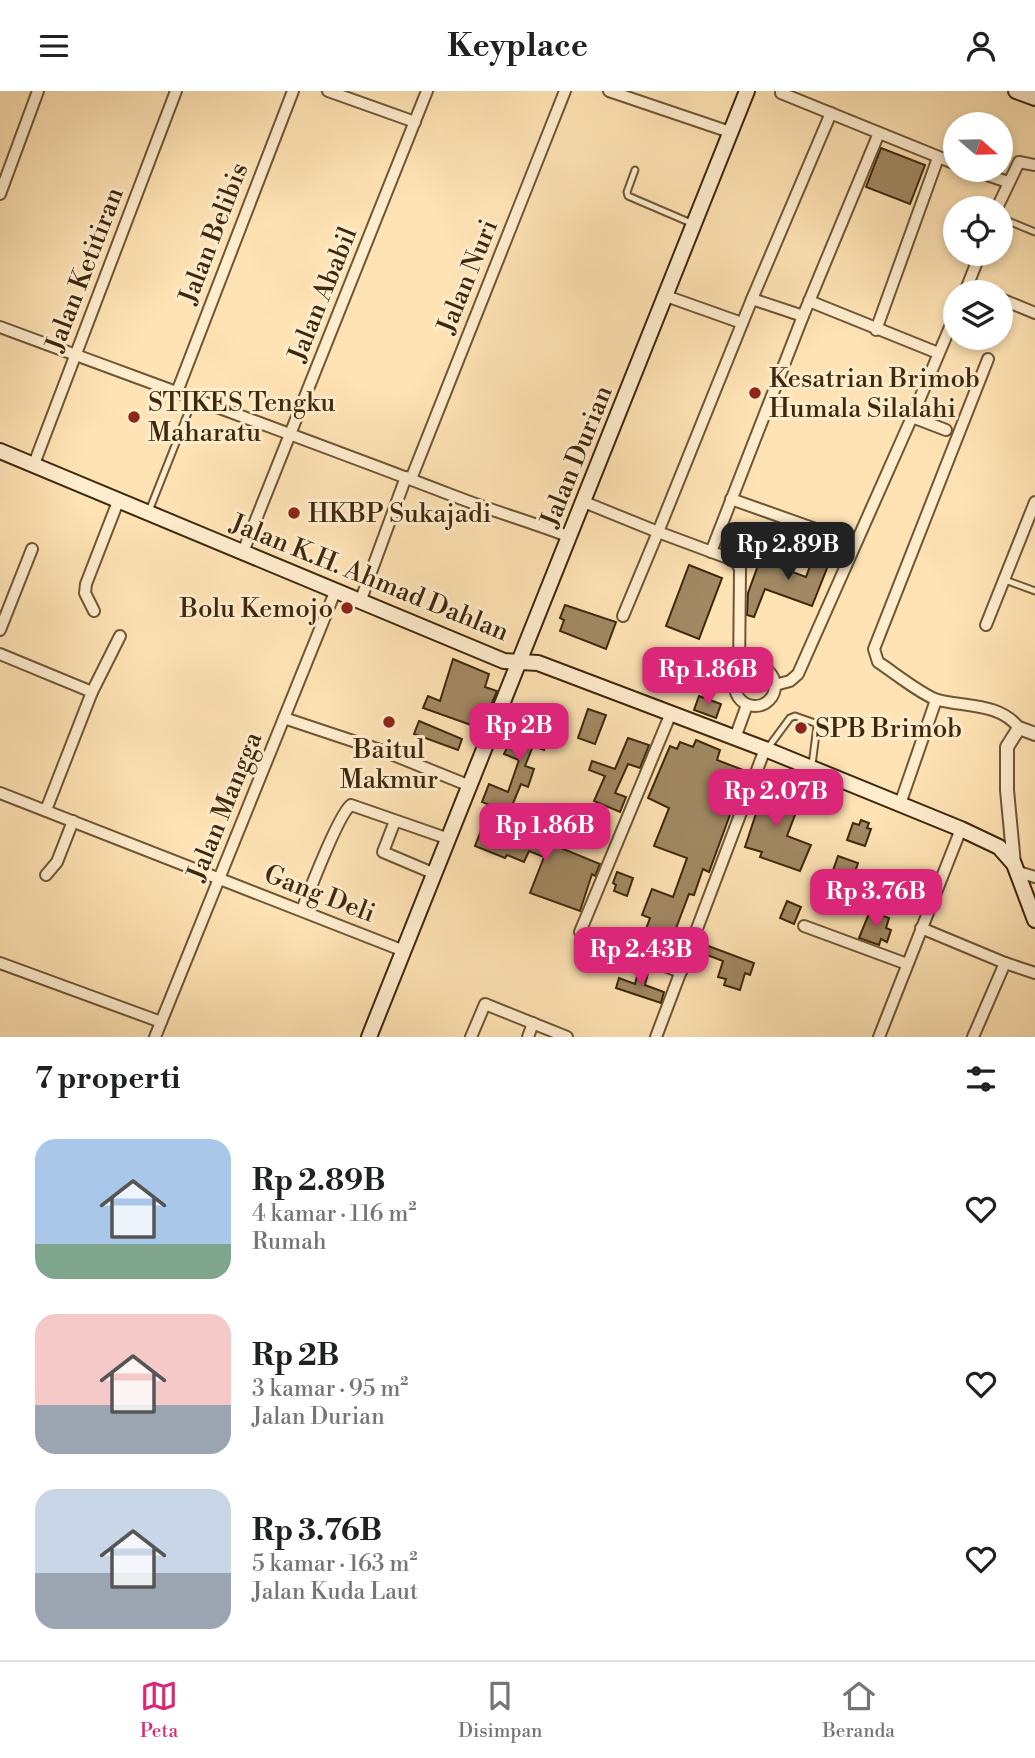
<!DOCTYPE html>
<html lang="id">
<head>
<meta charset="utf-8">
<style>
  body { margin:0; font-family:"Libre Bodoni",serif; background:#f2f2f2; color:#202124; height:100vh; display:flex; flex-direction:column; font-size:26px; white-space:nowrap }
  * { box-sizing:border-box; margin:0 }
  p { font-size:23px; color:#757577 }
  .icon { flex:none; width:38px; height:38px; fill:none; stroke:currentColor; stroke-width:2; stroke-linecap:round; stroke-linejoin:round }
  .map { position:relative; height:946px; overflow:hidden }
  .side { display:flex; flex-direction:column; background:#fff; flex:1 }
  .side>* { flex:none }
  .needle { width:46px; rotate:110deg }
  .tools { position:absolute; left:943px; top:21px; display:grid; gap:14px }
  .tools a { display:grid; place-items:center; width:70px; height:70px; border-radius:50%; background:#fff; box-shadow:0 4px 10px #0003; font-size:35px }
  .price { position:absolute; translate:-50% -60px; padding:0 16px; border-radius:14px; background:#db2777; color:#fff; font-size:23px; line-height:46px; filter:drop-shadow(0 2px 4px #0008) }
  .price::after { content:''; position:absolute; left:50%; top:42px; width:21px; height:16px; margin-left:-10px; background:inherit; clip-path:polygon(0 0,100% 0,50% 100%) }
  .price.selected { background:#222; color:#fff }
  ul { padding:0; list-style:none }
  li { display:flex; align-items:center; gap:21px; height:175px; padding:0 35px }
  li span { display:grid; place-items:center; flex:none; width:196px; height:140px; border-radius:21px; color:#555 }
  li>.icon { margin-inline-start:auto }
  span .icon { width:84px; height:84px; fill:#fffc; stroke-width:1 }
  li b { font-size:30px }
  h2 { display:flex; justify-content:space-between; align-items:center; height:84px; padding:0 35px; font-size:30px }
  header { display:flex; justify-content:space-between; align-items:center; height:91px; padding:0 35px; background:#fff; font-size:32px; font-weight:700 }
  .dock { display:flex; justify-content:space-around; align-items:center; height:98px; border-top:2px solid #e0e0e0; background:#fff; font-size:19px; color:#757577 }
  .dock a { display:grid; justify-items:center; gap:4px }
  .dock .selected { color:#db2777 }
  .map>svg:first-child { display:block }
</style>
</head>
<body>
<header><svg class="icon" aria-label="menu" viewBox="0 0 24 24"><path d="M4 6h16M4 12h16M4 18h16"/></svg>Keyplace<svg class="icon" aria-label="person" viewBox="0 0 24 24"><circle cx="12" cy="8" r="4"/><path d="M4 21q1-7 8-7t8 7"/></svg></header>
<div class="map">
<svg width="1035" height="946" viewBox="0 0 1035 946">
  <rect width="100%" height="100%" fill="#ffe3b4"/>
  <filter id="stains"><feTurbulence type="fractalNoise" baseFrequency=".00286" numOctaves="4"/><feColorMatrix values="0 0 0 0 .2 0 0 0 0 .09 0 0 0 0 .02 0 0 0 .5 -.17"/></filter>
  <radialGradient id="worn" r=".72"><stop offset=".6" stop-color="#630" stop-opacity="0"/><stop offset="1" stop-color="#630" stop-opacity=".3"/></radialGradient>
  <g fill="#a28963" stroke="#3e280c" stroke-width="2">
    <polygon points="881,57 925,74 910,113 866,96"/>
    <polygon points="817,456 833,462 812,515 765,498 754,526 747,524 748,502 760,469 806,486"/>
    <polygon points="689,474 722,487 699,548 666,535"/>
    <polygon points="565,514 616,531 606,558 560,540 564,529 560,527"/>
    <polygon points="453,568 489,583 485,596 497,600 489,619 486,618 480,633 473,630 471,634 423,617 428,605 440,610"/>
    <polygon points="699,605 721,613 716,627 694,619"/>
    <polygon points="523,617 543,625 538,640 549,644 544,659 533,655 525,675 534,678 528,696 521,693 509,722 482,711 489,693 508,701 519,669 504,663 510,651 521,656 530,633 518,629"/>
    <polygon points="588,618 606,624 595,653 578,647"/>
    <polygon points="419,630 462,648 458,659 414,643"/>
    <polygon points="628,647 649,654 640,677 628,673 615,702 626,706 620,721 594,710 605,685 589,679 592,670 615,678"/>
    <polygon points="696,649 720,659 717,669 746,680 709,781 703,778 694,804 689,803 675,840 685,843 680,856 655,847 657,842 646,838 650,827 642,824 652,798 673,806 687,767 654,755 669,717 648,707 670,655 677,658 680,651 693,656"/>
    <polygon points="769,683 786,690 779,709 798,716 787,745 811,754 800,780 760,766 762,761 745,756"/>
    <polygon points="527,721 541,726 534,746 600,773 595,785 592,783 580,820 530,802 544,766 529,760 524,771 507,764 505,767 475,755 482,737 511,748 514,739 519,741"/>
    <polygon points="861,729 869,732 867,737 871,738 865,755 847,749 853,732 859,734"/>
    <polygon points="838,765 858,772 850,795 830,788"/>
    <polygon points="617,781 633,787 627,805 614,800 616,794 613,792"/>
    <polygon points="787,810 801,816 794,833 780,827"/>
    <polygon points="870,820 889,827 886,837 891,839 887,851 881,848 879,854 859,847"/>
    <polygon points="703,853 754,872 750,884 745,882 740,899 724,894 726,888 718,886 723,870 699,861"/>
    <polygon points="640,874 649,878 645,894 664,901 661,912 616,897 619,887 635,893"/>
  </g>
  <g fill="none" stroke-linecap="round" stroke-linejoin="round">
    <g stroke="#6e5736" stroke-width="9">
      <g id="service">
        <polyline points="635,79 627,101 628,105 691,132"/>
        <polyline points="1001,127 1035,141"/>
        <polyline points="149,420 193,309"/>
        <polyline points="1005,489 1035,500"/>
        <polyline points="767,658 790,627 795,625 815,632 817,635 812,674"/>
      </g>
    </g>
    <g stroke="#6e5736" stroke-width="14">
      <g id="minor">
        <polyline points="328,0 415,31"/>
        <polyline points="609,0 730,41"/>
        <polyline points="781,2 956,73"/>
        <polyline points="972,79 1008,91"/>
        <polyline points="0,103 38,0"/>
        <polyline points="997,117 1019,71 1035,74"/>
        <polyline points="968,194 984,201"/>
        <polyline points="965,201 980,163"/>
        <polyline points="666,205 742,232"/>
        <polyline points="752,208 803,225"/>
        <polyline points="1001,208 1035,222"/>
        <polyline points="809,210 938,262"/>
        <path d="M 0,236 C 151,292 303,347 454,405 C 492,420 532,431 570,446"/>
        <polyline points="876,239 938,67"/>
        <path d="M 988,268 L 874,558 L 878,571 C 892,580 923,605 938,609 C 966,616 1000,612 1019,637"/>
        <polyline points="177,301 293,0"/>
        <polyline points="912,326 946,339"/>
        <polyline points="34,373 176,0"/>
        <polyline points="411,388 565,0"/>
        <polyline points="731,408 855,452"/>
        <polyline points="584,411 658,441 752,208 831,22"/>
        <polyline points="243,461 427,0"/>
        <polyline points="711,461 803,225 879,42"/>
        <polyline points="360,511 406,386"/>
        <polyline points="94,520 85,502 86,493 119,408"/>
        <polyline points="623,525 658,441 736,470 740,478 739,583"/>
        <polyline points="986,534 1035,411"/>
        <polyline points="0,539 32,458"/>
        <polyline points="0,563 92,601"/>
        <circle cx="755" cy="595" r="20"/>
        <polyline points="775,594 790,590 798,583 912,326 956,222"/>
        <polyline points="671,622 580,841 583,845 681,881"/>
        <polyline points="284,627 386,661 470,695"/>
        <polyline points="735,647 747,614"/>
        <polyline points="0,702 404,860"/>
        <polyline points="900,713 936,609"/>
        <polyline points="46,719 92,601 120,545"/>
        <polyline points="393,735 383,761 435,783"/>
        <polyline points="1015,780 1035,786"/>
        <polyline points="46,784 57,771 73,730"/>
        <path d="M 302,819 C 309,801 339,722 351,714 L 449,748"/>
        <polyline points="804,835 907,873"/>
        <polyline points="921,837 1005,872"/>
        <polyline points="0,872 161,931"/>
        <polyline points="155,946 335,501"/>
        <polyline points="471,946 485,913 567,946"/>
        <polyline points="528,946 533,932"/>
        <polyline points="656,946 765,658"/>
        <polyline points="879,946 961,738"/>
        <polyline points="973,946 1005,872 1035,882"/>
      </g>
    </g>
    <g stroke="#6e5736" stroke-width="16">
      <polyline id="tertiary" points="1014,773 1007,699 1007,656 1019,637 1035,643"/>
    </g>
    <g stroke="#3e280c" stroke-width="18">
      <g id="secondary">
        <polyline points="1016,0 1035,7"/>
        <polyline points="0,360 504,570 538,572 765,658 961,738 999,756 1014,773 1035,829"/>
        <polyline points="369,946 747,0"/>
      </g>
    </g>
    <use href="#service" stroke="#ffedce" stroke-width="5"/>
    <use href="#minor" stroke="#ffedce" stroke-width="10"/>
    <use href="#tertiary" stroke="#ffedce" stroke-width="12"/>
    <use href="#secondary" stroke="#ffedce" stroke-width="14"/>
  </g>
  <g fill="#8f2418" stroke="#ffedce" stroke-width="2.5">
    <circle cx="755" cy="302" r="7"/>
    <circle cx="134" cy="326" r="7"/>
    <circle cx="294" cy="422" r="7"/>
    <circle cx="347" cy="517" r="7"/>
    <circle cx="389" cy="631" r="7"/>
    <circle cx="801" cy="637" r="7"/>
  </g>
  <g text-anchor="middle" stroke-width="6" stroke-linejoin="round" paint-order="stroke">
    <g font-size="26" fill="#3e280c" stroke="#ffedce">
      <text transform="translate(213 142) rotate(-69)" y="9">Jalan Belibis</text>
      <text transform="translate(84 178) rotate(-69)" y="9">Jalan Ketitiran</text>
      <text transform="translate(467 185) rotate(-68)" y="9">Jalan Nuri</text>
      <text transform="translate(322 203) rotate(-68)" y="9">Jalan Ababil</text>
      <text transform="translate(576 365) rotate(-68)" y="9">Jalan Durian</text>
      <text transform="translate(370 486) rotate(22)" y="9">Jalan K.H. Ahmad Dahlan</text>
      <text transform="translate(224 715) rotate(-68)" y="9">Jalan Mangga</text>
      <text transform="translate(320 802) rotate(21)" y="9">Gang Deli</text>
    </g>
    <g font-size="26" fill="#3e280c" stroke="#ffedce" text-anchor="start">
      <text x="769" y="296">Kesatrian Brimob<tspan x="769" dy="30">Humala Silalahi</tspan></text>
      <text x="148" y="320">STIKES Tengku<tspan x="148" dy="30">Maharatu</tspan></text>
      <text x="308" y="431">HKBP Sukajadi</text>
      <text x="333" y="526" text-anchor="end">Bolu Kemojo</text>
      <text x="815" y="646">SPB Brimob</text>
      <text x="389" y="667" text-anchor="middle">Baitul<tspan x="389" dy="30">Makmur</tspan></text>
    </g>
  </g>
  <rect width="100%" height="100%" filter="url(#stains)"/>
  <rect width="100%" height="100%" fill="url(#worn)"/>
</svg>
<div class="tools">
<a><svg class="needle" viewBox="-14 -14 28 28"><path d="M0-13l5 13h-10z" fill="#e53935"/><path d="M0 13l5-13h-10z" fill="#757577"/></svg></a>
<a><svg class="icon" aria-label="locate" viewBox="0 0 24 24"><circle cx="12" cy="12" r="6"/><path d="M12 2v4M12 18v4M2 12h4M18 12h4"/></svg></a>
<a><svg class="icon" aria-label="layers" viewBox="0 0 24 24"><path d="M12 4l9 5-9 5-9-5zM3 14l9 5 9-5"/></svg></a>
</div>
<b class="price selected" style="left:788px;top:491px">Rp 2.89B</b>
<b class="price" style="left:708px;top:616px">Rp 1.86B</b>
<b class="price" style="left:519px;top:672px">Rp 2B</b>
<b class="price" style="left:776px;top:738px">Rp 2.07B</b>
<b class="price" style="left:545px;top:772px">Rp 1.86B</b>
<b class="price" style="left:876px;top:838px">Rp 3.76B</b>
<b class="price" style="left:641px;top:896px">Rp 2.43B</b>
</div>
<section class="side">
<h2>7 properti<svg class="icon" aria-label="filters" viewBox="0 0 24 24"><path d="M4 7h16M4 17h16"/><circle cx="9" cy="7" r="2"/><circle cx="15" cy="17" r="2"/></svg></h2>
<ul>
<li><span style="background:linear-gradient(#a9c7e8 75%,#7fa58c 0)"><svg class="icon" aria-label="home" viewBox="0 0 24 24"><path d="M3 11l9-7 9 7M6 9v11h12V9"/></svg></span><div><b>Rp 2.89B</b><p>4 kamar · 116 m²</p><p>Rumah</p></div><svg class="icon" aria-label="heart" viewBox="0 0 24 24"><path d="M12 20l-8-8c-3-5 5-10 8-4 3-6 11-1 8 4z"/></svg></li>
<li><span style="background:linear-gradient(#f6c9c9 65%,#9aa5b1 0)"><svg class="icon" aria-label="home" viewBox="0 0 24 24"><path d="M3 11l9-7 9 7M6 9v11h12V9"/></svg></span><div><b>Rp 2B</b><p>3 kamar · 95 m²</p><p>Jalan Durian</p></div><svg class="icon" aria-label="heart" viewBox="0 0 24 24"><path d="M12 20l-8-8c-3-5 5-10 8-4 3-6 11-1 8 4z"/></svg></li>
<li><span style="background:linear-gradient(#c9d6e8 60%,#9aa5b1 0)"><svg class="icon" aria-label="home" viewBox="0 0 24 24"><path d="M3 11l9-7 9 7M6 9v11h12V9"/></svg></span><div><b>Rp 3.76B</b><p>5 kamar · 163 m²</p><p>Jalan Kuda Laut</p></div><svg class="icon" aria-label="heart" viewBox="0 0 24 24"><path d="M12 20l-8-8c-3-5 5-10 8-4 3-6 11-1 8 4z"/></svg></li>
</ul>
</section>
<nav class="dock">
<a class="selected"><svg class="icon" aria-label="map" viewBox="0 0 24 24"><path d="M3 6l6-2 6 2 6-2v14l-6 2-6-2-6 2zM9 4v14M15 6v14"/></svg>Peta</a>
<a><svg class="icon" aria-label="saved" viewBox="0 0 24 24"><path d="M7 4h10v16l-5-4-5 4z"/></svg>Disimpan</a>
<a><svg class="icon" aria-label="home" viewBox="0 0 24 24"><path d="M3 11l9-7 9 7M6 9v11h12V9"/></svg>Beranda</a>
</nav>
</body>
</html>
